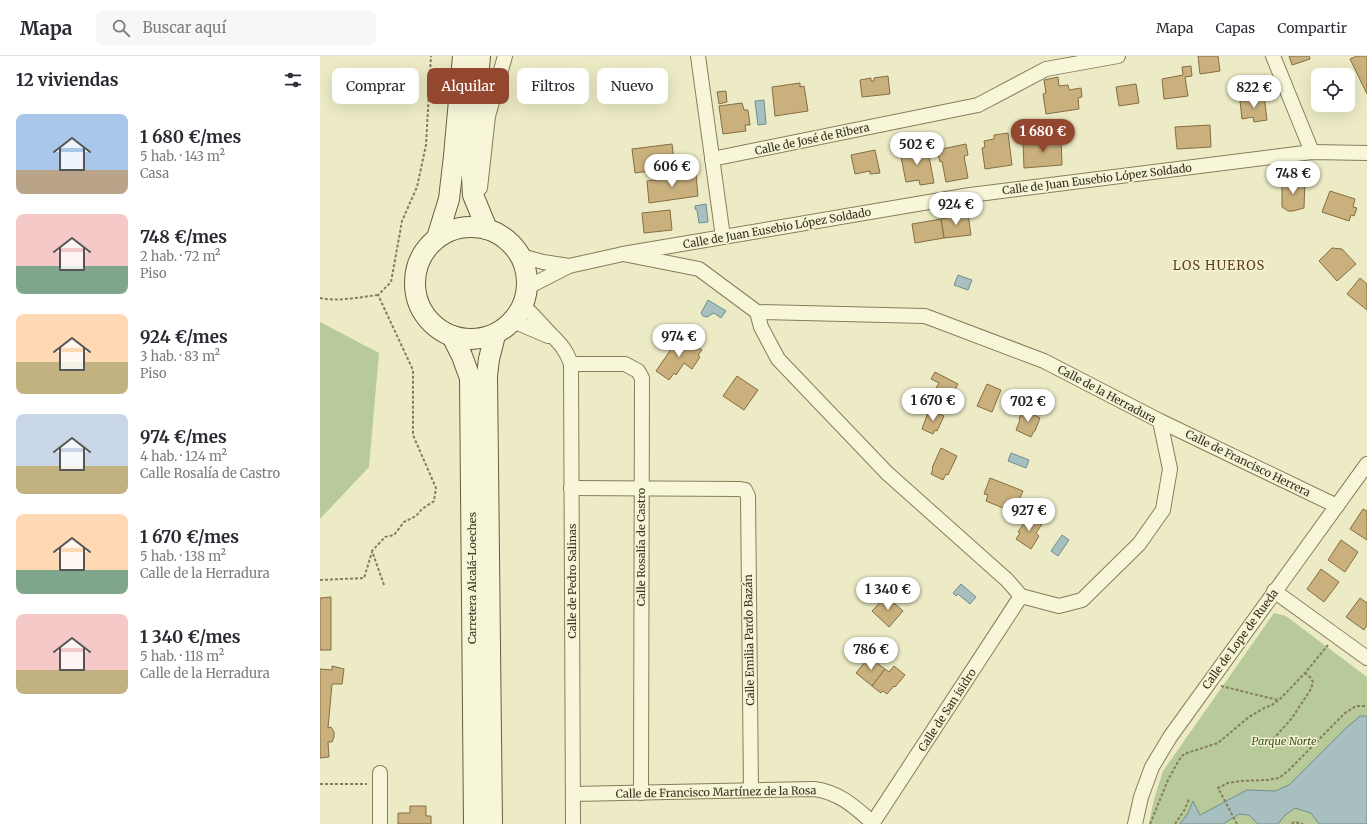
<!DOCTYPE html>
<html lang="es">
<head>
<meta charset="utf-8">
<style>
  body { margin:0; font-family:Merriweather,serif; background:#f7f7f7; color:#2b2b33; height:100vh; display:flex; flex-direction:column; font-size:15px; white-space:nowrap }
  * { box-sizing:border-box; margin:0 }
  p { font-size:13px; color:#7c7c81 }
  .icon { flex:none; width:22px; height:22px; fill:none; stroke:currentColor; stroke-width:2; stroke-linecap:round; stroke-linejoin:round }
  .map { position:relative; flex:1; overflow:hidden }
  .side { display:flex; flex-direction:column; background:#fff; width:320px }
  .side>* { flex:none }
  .top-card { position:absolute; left:12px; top:12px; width:380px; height:36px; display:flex; gap:8px }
  .controls { position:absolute; left:991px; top:12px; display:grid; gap:8px }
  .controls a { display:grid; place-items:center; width:44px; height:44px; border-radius:8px; background:#fff; box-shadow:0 4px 16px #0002; font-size:20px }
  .price { position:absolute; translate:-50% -34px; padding:0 9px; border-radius:14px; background:#fff; color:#222; font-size:13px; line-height:26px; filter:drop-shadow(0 1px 2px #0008) }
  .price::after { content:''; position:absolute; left:50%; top:24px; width:12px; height:9px; margin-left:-6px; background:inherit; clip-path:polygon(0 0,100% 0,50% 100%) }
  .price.current { background:#93472e; color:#fff }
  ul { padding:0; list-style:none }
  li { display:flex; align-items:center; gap:12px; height:100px; padding:0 16px }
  li span { display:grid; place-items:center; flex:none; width:112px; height:80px; border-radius:8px; color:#555 }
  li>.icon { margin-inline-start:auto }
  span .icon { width:48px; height:48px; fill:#fffc; stroke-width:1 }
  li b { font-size:17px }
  h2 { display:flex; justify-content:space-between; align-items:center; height:48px; padding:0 16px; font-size:17px }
  .pill { padding:0 14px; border-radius:8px; background:#fff; box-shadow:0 4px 16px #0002; font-size:14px; line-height:36px }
  .pill.current { background:#93472e; color:#fff }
  header { display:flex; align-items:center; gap:24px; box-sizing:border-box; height:56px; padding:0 20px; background:#fff; border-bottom:1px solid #e1e1e2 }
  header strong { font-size:19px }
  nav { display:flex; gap:22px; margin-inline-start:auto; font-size:14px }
  .search { width:280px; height:36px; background:#f7f7f7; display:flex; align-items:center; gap:10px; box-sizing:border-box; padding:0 14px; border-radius:8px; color:#7c7c81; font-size:15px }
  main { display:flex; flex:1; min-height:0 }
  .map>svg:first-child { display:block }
</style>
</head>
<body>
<header>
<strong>Mapa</strong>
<div class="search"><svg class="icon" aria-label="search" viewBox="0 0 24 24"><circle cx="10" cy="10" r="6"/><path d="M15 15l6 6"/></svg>Buscar aquí</div>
<nav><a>Mapa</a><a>Capas</a><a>Compartir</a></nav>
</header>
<main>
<section class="side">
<h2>12 viviendas<svg class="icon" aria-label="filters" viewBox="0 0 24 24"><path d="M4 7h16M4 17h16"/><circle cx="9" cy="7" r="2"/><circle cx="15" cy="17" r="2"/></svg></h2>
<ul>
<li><span style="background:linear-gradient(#a9c7e8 70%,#b9a48a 0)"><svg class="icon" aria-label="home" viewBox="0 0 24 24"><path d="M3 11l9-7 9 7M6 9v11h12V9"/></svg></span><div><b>1 680 €/mes</b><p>5 hab. · 143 m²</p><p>Casa</p></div></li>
<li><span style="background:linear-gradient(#f6c9c9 65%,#7fa58c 0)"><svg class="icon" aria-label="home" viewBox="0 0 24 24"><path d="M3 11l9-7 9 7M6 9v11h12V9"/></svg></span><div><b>748 €/mes</b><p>2 hab. · 72 m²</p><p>Piso</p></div></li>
<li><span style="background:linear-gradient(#ffd9b3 60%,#c2b280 0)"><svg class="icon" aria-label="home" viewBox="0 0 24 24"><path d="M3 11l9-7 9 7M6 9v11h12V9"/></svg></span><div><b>924 €/mes</b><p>3 hab. · 83 m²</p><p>Piso</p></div></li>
<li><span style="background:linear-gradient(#c9d6e8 65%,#c2b280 0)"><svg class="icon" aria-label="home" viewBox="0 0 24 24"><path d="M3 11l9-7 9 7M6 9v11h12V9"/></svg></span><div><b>974 €/mes</b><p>4 hab. · 124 m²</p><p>Calle Rosalía de Castro</p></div></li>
<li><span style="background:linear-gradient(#ffd9b3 70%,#7fa58c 0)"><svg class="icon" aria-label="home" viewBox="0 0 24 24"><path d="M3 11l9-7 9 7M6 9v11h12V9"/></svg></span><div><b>1 670 €/mes</b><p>5 hab. · 138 m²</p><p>Calle de la Herradura</p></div></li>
<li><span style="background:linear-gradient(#f6c9c9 70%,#c2b280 0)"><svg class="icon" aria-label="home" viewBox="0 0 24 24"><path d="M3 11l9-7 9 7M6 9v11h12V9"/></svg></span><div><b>1 340 €/mes</b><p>5 hab. · 118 m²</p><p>Calle de la Herradura</p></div></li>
</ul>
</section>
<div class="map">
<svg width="1047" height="768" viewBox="0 0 1047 768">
  <rect width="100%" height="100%" fill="#ecebc5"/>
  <g fill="#b8ca99">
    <polygon points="0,266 59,297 49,411 0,463"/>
    <polygon points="954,557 966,560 1047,621 1047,768 829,768 834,743 843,715"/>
  </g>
  <g fill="#a7c0bf" stroke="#6e8e8e">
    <polygon points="444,44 446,68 438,69 435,45"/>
    <polygon points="386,148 388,166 379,167 377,154 375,153 375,150"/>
    <polygon points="638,219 652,224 648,234 634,229"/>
    <polygon points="388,244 406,255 401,262 394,257 387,261 383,260 381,257"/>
    <polygon points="691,397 709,404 706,412 688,405"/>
    <polygon points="742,479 749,484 738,500 731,495"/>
    <polygon points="641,528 656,541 650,548 638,538 636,540 633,537"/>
    <polygon points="1040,660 1047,660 1047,768 999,768 991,757 975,752 964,760 958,768 938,768 929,759 919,758 903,768 860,768 868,757 873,745 880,759 927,734 955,735 969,729 1026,672"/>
  </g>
  <g fill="#c9b07d" stroke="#856e43">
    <polygon points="878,0 898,0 900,15 880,18"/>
    <polygon points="969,0 989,0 990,3 972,9"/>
    <polygon points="1037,0 1047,0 1047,38 1030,3"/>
    <polygon points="871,10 872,20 865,21 868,40 844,43 842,23 863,19 862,11"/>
    <polygon points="568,20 570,38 542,41 540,24 551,22 551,25 554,25 554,22"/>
    <polygon points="738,21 739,30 748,29 749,34 761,32 762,41 758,42 759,53 726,58 723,38 726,37 724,24"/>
    <polygon points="480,27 480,31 484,30 488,55 455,60 452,31"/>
    <polygon points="816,28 819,47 799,50 796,31"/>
    <polygon points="406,35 407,46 399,48 397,36"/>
    <polygon points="944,39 947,64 934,66 933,61 922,63 920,45 935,44 934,40"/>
    <polygon points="422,47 424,54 428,54 430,69 425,69 426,75 403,78 399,50"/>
    <polygon points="890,69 891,91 857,93 855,71"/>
    <polygon points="688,77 692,109 665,113 662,92 665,91 664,85 674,83 674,79"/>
    <polygon points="741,82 742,109 704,112 703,86"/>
    <polygon points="352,88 355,112 315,117 312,93"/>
    <polygon points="646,88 648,99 644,100 648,122 626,126 622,105 620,106 617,94"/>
    <polygon points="607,90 614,127 600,129 599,124 586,126 580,96"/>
    <polygon points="555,94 560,117 550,118 550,115 535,118 531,99"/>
    <polygon points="376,118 378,140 329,147 327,125"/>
    <polygon points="962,124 985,124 984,152 973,155 968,155 962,151"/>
    <polygon points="1010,135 1035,143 1033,151 1037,152 1034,160 1031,159 1029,165 1002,156"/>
    <polygon points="350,154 352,174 324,177 322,157"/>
    <polygon points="648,158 651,179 624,182 621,163"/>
    <polygon points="621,163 624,182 595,187 592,168"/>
    <polygon points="1012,192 1022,193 1036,208 1017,225 999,205"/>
    <polygon points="1040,222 1047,228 1047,254 1027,238"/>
    <polygon points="361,279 382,294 378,299 380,301 372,313 364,307 356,319 354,317 349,324 336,315"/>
    <polygon points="615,316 638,328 629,345 613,337 619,327 611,323"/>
    <polygon points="417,320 438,334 424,354 403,340"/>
    <polygon points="667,328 681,334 672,356 657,350"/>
    <polygon points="703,353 720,362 715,375 714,375 711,381 696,374 700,364 699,363"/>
    <polygon points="609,354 624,360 617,375 615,374 613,378 602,373"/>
    <polygon points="621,392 637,400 628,419 626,418 623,424 611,418 613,413 612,412"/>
    <polygon points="670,422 703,435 696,451 686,446 683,452 666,445 668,439 664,438"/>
    <polygon points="1043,453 1047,455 1047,484 1030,473"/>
    <polygon points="709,459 722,468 716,477 719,480 711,493 696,483 700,477 698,476"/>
    <polygon points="1021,484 1038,496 1025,516 1008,504"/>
    <polygon points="1001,513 1019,526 1004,546 987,533"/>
    <polygon points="566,540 583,555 569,571 552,555"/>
    <polygon points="11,541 11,594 0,594 0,542"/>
    <polygon points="1040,542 1047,547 1047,569 1044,574 1026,561"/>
    <polygon points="551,599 560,606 558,608 565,613 552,630 536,617"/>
    <polygon points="12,610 24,613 22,628 12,628 8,672 11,671 14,676 14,681 12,686 8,686 9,701 0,702 0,613 12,614"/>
    <polygon points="574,610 585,619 575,631 574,630 567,638 563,635 561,637 552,630 565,613 569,616"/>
    <polygon points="90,750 106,750 106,760 111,760 111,768 78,768 78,757 90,757"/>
  </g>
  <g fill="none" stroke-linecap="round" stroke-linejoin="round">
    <g stroke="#877d5c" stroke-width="16">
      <g id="street">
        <polyline points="378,0 403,181"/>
        <polyline points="953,0 992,96"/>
        <polyline points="392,103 658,49 726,13 798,0"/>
        <polyline points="160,132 168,60 185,0"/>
        <polyline points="303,198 379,213 437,256 441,271 458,303 567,417 687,524 701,540 739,550 762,544 819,488 843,454 850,413 840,365 724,305 605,260 437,256"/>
        <polyline points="201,200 223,206 249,210"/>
        <polyline points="208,231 249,210 303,198 650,139 992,96 1047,97"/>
        <path d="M 203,250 C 211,256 216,263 223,270 C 236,285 244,288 251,308 L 253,768"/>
        <polyline points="193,265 228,280"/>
        <polyline points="251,308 305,308 318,315 322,322 321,737"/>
        <polyline points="840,365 1017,450"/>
        <polyline points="251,432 419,433 425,434 428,440 431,734"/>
        <polyline points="954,535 1047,602"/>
        <path d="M 253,738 L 494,733 C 519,736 535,751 553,767"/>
        <polyline points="60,768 60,717"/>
        <polyline points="552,768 701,540"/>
        <polyline points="815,768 821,741 832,711 850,681 1047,408"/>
      </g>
    </g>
    <g stroke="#685e3f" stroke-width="22">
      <g id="secondary">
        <polyline points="160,0 151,103 153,139 167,173"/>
        <circle cx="151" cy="227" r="56"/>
        <polyline points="117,182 129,143 134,100 143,0"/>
        <polyline points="132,280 142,300 150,322 154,768"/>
        <polyline points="172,768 167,320 169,303 175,279"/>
      </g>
    </g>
    <g stroke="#877d5c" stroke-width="2" stroke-dasharray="3 2" stroke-linecap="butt">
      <path d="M 0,242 C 18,246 40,241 58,239"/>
      <polyline points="0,524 44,522 52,496"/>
      <polyline points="64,529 52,495 65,481 74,479 84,466 96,460 102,453 114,445 116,432 93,379 93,314 58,239 71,226 82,165 97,131 106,89 111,0"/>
      <polyline points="901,630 958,644"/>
      <polyline points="940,691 955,681 964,671 972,662 991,633 993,626 990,621 985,617"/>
      <polyline points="0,728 47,728"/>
      <polyline points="830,768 848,724 859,704 864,698 898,687 929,661 944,652 952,649 961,642 985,617 1008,589"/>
      <polyline points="855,768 865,753 869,743"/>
      <polyline points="917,768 898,732 908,727 920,725 947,724 959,722 968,715 1025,657 1036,650 1047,650"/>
      <polyline points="972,768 974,766 983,768"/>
    </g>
    <use href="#street" stroke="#f7f6d8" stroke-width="14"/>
    <use href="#secondary" stroke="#f7f6d8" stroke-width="20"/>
  </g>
  <g text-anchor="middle" stroke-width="3" stroke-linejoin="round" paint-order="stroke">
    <g font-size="11" fill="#37311f" stroke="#f4f3d4">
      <text transform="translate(492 83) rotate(-12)" y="4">Calle de José de Ribera</text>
      <text transform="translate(777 123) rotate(-7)" y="4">Calle de Juan Eusebio López Soldado</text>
      <text transform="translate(457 172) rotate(-10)" y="4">Calle de Juan Eusebio López Soldado</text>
      <text transform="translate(787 338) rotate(28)" y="4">Calle de la Herradura</text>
      <text transform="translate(928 407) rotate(26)" y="4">Calle de Francisco Herrera</text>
      <text transform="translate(321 491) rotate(-90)" y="4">Calle Rosalía de Castro</text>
      <text transform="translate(152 522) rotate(-90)" y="4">Carretera Alcalá-Loeches</text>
      <text transform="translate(252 525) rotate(-90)" y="4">Calle de Pedro Salinas</text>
      <text transform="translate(920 583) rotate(-54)" y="4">Calle de Lope de Rueda</text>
      <text transform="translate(429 584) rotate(-91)" y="4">Calle Emilia Pardo Bazán</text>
      <text transform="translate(627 654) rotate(-57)" y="4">Calle de San isidro</text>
      <text transform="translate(396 736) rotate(-1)" y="4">Calle de Francisco Martínez de la Rosa</text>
    </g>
    <g font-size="11" font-style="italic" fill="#3c5327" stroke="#f4f3d4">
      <text x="964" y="689">Parque Norte</text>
    </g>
    <g font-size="13" letter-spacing="1" fill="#623f20" stroke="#f4f3d4">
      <text x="899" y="214">LOS HUEROS</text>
    </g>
  </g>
</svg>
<div class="controls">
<a><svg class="icon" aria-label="locate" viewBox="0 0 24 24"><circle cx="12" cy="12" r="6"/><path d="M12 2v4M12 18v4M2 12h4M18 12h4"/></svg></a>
</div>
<b class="price" style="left:934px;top:53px">822 €</b>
<b class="price current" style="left:723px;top:97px">1 680 €</b>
<b class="price" style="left:597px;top:110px">502 €</b>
<b class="price" style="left:352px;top:132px">606 €</b>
<b class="price" style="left:973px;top:139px">748 €</b>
<b class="price" style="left:636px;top:170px">924 €</b>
<b class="price" style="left:359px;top:302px">974 €</b>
<b class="price" style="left:613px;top:366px">1 670 €</b>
<b class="price" style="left:708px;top:367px">702 €</b>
<b class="price" style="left:709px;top:476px">927 €</b>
<b class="price" style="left:568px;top:555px">1 340 €</b>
<b class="price" style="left:551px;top:615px">786 €</b>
<div class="top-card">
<a class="pill">Comprar</a>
<a class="pill current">Alquilar</a>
<a class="pill">Filtros</a>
<a class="pill">Nuevo</a>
</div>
</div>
</main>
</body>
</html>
